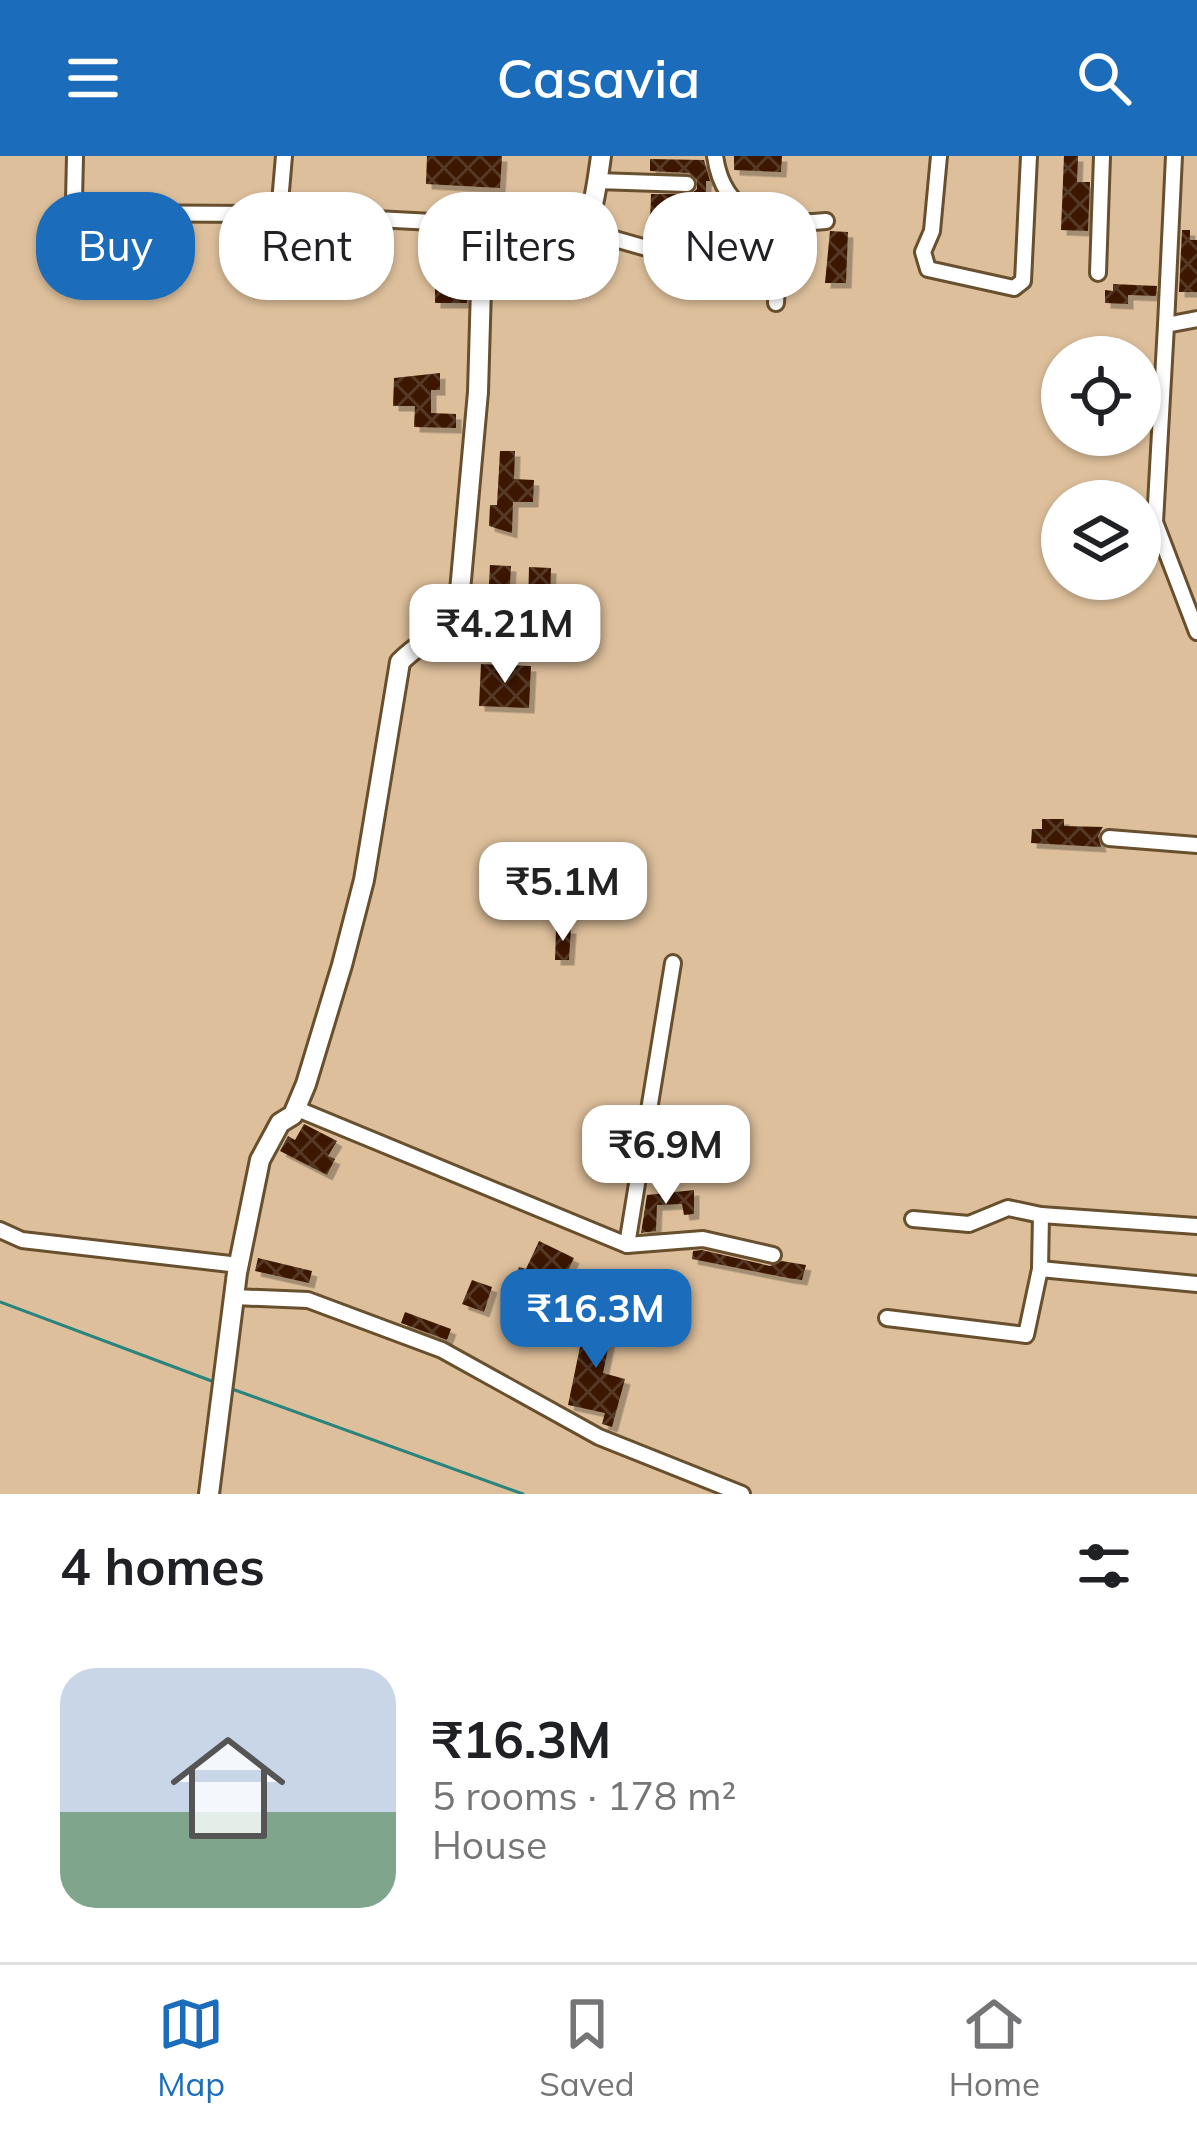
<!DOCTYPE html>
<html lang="en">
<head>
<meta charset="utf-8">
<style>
  body { margin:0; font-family:Mulish,sans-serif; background:#f2f2f2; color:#202124; height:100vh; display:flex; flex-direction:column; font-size:45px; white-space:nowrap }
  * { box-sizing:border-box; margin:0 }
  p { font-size:39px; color:#757577 }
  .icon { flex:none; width:66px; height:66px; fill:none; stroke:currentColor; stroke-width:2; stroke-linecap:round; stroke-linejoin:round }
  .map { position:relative; height:1338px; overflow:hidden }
  .drawer { display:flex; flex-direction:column; background:#fff; flex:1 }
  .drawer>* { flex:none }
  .banner { position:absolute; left:36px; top:36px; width:1125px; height:108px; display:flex; gap:24px }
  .fabs { position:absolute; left:1041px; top:180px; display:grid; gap:24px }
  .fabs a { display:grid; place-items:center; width:120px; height:120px; border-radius:50%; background:#fff; box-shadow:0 3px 9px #0004; font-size:60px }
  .price { position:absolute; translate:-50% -102px; padding:0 27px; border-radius:24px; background:#fff; color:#222; font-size:39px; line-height:78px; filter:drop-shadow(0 3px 6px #0008) }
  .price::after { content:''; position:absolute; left:50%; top:72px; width:36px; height:27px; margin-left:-18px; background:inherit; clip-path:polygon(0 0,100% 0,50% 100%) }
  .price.active { background:#1b6dbc; color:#fff }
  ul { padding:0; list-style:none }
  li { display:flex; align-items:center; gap:36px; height:300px; padding:0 60px }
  li span { display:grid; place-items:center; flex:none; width:336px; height:240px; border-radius:36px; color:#555 }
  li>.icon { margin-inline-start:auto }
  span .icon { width:144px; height:144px; fill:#fffc; stroke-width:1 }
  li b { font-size:51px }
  h2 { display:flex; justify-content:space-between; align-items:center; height:144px; padding:0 60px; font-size:51px }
  .pill { padding:0 42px; border-radius:48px; background:#fff; box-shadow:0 3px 9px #0004; font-size:42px; line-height:108px }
  .pill.active { background:#1b6dbc; color:#fff }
  header { display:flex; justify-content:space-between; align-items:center; height:156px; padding:0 60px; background:#1b6dbc; color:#fff; font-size:54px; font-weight:600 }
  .tabs { display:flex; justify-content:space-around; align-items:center; height:168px; border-top:3px solid #e0e0e0; background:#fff; font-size:33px; color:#757577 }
  .tabs a { display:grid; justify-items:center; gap:6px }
  .tabs .active { color:#1b6dbc }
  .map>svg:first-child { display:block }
</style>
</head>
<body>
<header><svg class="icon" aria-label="menu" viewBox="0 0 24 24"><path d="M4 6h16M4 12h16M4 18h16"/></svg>Casavia<svg class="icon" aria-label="search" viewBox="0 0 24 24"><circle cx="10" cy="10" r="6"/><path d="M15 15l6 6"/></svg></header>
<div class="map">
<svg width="1197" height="1338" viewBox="0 0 1197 1338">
  <defs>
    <pattern id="building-cross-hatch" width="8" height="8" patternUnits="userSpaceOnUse" patternTransform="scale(3)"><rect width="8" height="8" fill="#3c1900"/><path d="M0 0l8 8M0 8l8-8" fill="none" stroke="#563925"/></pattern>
    <filter id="shadow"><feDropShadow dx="5.5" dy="5.5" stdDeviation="0" flood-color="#0004"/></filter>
  </defs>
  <rect width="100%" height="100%" fill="#ddbf9b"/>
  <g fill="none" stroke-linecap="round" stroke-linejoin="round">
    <g stroke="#29847d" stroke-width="3">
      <polyline points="0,1146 217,1227"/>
      <polyline points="232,1233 523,1338"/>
    </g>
  </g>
  <g fill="url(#building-cross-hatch)" filter="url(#shadow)">
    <polygon points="427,0 502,0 500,32 426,28"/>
    <polygon points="734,0 782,0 781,16 734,14"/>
    <polygon points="1064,0 1078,0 1077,26 1090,26 1088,75 1061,74"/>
    <polygon points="650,3 704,4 710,25 706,25 706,44 715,44 715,56 706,56 706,69 682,68 682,85 655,83 655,68 650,68 651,38 691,38 697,33 697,24 689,17 650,15"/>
    <polygon points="753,74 772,79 768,94 791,101 785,122 723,102 728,84 748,90"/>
    <polygon points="1182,74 1190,74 1190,84 1197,84 1197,136 1179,136"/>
    <polygon points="830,75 848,76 846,127 825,127"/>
    <polygon points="435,126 468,126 467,147 435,147"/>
    <polygon points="1113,128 1157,130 1156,140 1128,139 1128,148 1105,147 1105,134 1113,135"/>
    <polygon points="440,217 440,234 431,234 431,257 456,258 456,272 414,271 415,250 393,250 394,222"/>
    <polygon points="500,295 515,295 514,323 534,324 533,346 513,346 512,377 489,370 490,349 497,349"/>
    <polygon points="490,409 511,410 509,446 488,446"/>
    <polygon points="529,411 551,412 549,476 536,475 536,484 514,483 515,452 528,452"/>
    <polygon points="481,508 531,510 529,552 479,550"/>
    <polygon points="1042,663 1064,663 1064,670 1103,671 1098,680 1101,691 1031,687 1032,673 1042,673"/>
    <polygon points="608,711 608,729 565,730 565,712"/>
    <polygon points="556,772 571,772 569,804 555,804"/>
    <polygon points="304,968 337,985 328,1000 335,1003 327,1019 280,995 288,980 295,984"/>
    <polygon points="694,1034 694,1058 684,1059 682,1048 657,1049 656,1075 641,1077 647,1039"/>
    <polygon points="539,1085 574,1102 563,1125 566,1126 562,1140 536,1132 533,1147 506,1142 519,1111 526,1113"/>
    <polygon points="702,1094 770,1110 782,1105 806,1109 802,1124 788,1122 692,1103 693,1095"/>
    <polygon points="258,1102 312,1115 309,1127 255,1115"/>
    <polygon points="472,1124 492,1131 484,1156 462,1148"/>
    <polygon points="405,1156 451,1173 447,1184 401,1167"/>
    <polygon points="587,1157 614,1163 603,1217 625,1223 612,1271 602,1268 605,1257 568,1249"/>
  </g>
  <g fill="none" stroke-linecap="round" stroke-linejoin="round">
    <g stroke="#684f2e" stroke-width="20">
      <g id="street">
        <polyline points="75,0 74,45 85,57 279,58 491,69 503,82"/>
        <path d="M 715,0 C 724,63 772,70 826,65"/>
        <polyline points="939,0 932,75 923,96 928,113 1014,132 1023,125 1029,0"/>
        <polyline points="597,25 687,28"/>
        <polyline points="279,58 284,0"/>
        <polyline points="583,74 777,129 776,147"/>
        <polyline points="1098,117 1102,0"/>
        <polyline points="1197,163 1166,169 1155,366 1197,476"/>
        <polyline points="1166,169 1174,0"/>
        <polyline points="1109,682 1197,689"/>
        <polyline points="295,952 627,1089 703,1083 773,1099"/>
        <polyline points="913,1063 969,1068 1008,1052 1041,1059 1197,1070"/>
        <polyline points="0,1074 22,1084 239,1109"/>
        <polyline points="627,1089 673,807"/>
        <polyline points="1040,1113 1197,1128"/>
        <polyline points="234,1141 308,1144 442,1194 599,1281 742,1338"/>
        <polyline points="887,1162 1026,1179 1040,1113 1041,1059"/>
      </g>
    </g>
    <g stroke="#684f2e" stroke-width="24">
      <path id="secondary" d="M 209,1338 L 237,1117 L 260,1004 L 280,967 L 293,959 L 306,928 L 342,809 L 364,724 L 400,506 C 425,480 445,482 459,446 L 478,236 L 482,97 L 492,83 C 581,72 586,111 601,0"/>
    </g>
    <use href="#street" stroke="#fff" stroke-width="14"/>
    <use href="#secondary" stroke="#fff" stroke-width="18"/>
  </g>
</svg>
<div class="fabs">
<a><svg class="icon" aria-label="locate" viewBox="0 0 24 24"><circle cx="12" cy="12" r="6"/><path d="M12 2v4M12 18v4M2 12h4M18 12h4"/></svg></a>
<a><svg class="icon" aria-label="layers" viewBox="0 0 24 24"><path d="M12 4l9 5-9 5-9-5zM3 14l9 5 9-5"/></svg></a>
</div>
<b class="price" style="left:505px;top:530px">₹4.21M</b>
<b class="price" style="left:563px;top:788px">₹5.1M</b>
<b class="price" style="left:666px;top:1051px">₹6.9M</b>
<b class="price active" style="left:596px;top:1215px">₹16.3M</b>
<div class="banner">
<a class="pill active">Buy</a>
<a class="pill">Rent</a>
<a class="pill">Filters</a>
<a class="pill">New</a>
</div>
</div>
<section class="drawer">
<h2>4 homes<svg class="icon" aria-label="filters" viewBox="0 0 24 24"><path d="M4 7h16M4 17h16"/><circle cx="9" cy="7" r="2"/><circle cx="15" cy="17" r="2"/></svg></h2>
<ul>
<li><span style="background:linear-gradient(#c9d6e8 60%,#7fa58c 0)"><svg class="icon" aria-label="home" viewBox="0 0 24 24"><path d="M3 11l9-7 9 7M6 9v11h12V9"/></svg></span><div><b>₹16.3M</b><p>5 rooms · 178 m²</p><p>House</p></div></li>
</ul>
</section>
<nav class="tabs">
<a class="active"><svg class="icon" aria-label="map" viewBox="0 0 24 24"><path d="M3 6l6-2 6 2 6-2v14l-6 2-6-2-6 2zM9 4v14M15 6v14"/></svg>Map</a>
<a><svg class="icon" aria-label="saved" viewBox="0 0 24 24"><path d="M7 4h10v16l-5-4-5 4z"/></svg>Saved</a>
<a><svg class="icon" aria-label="home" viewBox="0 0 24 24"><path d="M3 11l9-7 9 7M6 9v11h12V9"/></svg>Home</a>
</nav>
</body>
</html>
